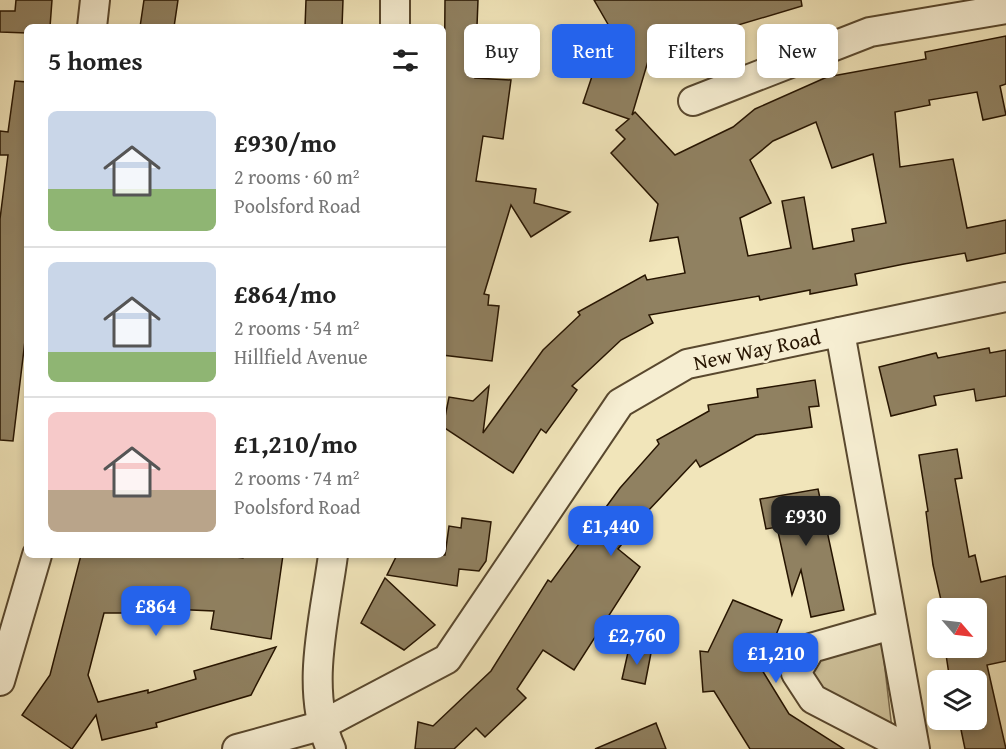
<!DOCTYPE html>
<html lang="en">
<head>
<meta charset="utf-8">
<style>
  body { margin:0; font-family:"Gentium Book Plus",serif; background:#f2f2f2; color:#222; height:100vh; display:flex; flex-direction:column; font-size:22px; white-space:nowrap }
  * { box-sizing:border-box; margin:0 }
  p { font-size:20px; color:#767676 }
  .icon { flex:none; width:33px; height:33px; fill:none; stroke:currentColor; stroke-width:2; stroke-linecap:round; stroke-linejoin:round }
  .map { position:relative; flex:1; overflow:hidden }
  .sheet { position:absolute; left:24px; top:24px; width:422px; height:534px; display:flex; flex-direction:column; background:#fff; border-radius:9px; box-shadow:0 3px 9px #0003 }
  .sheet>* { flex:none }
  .top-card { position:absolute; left:464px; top:24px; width:452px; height:54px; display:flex; gap:12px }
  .needle { width:39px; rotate:118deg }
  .controls { position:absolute; left:927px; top:598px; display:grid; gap:12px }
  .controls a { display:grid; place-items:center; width:60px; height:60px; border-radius:9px; background:#fff; box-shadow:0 3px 9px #0003; font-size:30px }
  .price { position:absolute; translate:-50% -51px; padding:0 14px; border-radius:12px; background:#2563eb; color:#fff; font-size:20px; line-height:39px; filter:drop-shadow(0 2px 3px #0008) }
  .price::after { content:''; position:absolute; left:50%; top:36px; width:18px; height:14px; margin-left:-9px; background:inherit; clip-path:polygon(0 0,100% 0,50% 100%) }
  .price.selected { background:#222; color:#fff }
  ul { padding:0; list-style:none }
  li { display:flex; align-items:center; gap:18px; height:150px; padding:0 24px }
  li+li { border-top:2px solid #e0e0e0 }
  li span { display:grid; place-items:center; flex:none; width:168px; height:120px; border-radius:9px; color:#555 }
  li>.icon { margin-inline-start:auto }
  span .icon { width:72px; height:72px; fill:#fffc; stroke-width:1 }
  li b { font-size:26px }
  h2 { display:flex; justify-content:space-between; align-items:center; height:72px; padding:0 24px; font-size:26px }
  .tag { padding:0 21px; border-radius:9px; background:#fff; box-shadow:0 3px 9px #0003; font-size:21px; line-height:54px }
  .tag.selected { background:#2563eb; color:#fff }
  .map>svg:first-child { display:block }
</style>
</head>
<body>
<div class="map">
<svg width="1006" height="749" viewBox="0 0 1006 749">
  <rect width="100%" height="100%" fill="#f1e5ba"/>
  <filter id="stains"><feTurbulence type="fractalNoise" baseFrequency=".00333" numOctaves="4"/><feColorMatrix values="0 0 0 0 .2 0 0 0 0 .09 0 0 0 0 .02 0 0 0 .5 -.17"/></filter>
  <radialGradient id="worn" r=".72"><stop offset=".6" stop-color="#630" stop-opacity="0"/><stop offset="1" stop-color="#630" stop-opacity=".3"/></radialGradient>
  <polygon fill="#cec19a" stroke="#7a6a4d" stroke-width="1.5" points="881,635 892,729 825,692 807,673 824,650"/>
  <g fill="#908161" stroke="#261400" stroke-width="1.5" fill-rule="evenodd">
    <polygon points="16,0 52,0 50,27 27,27 27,33 0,32 0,11 15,11"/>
    <polygon points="144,0 178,0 174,27 140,27"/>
    <polygon points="306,0 343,0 342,27 305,27"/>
    <polygon points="445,0 478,0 475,78 511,80 503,139 483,136 476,181 536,189 534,203 570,212 531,237 511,205 484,294 489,295 488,305 499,306 492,361 442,355"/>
    <path d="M 594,0 L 801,0 L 802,6 L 651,51 L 632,115 L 635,112 L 675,155 L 733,127 L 755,109 L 827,77 L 926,59 L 925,52 L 1006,36 L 1006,84 L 1000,86 L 1006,115 L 983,120 L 977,92 L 929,100 L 930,105 L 895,112 L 900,167 L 953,159 L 967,228 L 1006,220 L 1006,253 L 967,261 L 965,253 L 904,264 L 855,274 L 857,285 L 810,294 L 810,290 L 760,300 L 759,296 L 649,315 L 653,323 L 621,340 L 572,386 L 577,390 L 546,433 L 541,429 L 513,473 L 443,427 L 449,397 L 473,401 L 489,386 L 483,433 L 543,350 L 580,315 L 578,312 L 645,275 L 647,280 L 685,273 L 678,237 L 650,241 L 658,204 L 611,153 L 625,139 L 616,130 L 629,119 L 583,103 L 609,26 ZM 816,122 L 832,168 L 873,154 L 886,223 L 852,229 L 854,241 L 813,249 L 804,197 L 782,201 L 791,248 L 748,256 L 740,218 L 771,203 L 750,160 L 773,141 Z"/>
    <polygon points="15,81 27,82 27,324 13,441 0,440 0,219 8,155 0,155 0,131 8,132"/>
    <polygon points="989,348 990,353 1006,350 1006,396 976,401 974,389 934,396 936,405 891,416 879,367 936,353 938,358"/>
    <polygon points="815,380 819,406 809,407 812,427 756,435 700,467 696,460 647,512 618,549 640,567 574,670 543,650 517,689 526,698 485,737 476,728 454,749 415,749 418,722 433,726 491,671 548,580 551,582 620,488 659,444 657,440 709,411 708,405 758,397 757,389"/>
    <polygon points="957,449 962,478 955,479 969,557 975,555 981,582 1006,576 1006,661 987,665 1006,749 965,749 959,720 976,720 976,681 950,681 945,648 976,648 976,609 943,609 933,565 926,512 928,511 919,455"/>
    <polygon points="818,489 844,610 811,617 801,570 792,595 777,527 766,529 760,499"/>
    <polygon points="462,518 491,522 486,561 479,571 459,569 457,586 387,575 397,555 445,555 449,526 461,528"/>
    <polygon points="81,555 220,555 243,558 244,555 283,555 271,639 211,629 214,611 145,608 145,613 104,613 88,675 98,702 148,690 148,693 196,679 194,671 276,647 251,695 156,723 157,727 102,740 96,715 72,749 22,715 50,675"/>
    <polygon points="385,578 435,625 404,650 361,623"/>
    <polygon points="733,600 782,620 762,670 789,714 844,749 750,749 714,691 703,692 700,651 708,652"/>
    <polygon points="629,648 651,653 645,684 622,679"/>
    <polygon points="656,723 666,749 595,749"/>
  </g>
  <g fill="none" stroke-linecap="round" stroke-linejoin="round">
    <g stroke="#59482e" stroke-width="32">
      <g id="minor">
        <polyline points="395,0 395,27"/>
        <polyline points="92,27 95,0"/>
        <polyline points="693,101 870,32 1006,9"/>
        <polyline points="840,332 915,749"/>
        <polyline points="891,625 811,648 796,673 813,699 909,749"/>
        <polyline points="0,681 37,555"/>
        <polyline points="237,749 320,726 447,659 620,403 687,364 1006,297"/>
        <path d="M 331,749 C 304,690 325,617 333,555"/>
      </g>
    </g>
    <use href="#minor" stroke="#f6eed2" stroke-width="28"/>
  </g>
  <g text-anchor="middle" stroke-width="5" stroke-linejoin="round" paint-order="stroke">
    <g font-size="21" fill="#261400" stroke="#f6eed2">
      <text transform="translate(757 350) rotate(-12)" y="7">New Way Road</text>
    </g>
  </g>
  <rect width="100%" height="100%" filter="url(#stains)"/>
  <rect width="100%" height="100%" fill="url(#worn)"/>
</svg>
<div class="controls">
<a><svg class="needle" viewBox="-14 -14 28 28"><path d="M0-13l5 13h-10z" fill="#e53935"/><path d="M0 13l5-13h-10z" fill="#767676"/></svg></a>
<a><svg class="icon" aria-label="layers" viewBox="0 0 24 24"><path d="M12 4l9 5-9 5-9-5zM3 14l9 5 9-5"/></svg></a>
</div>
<b class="price selected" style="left:806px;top:547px">£930</b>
<b class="price" style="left:611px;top:557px">£1,440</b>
<b class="price" style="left:156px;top:637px">£864</b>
<b class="price" style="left:637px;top:666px">£2,760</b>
<b class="price" style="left:776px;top:684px">£1,210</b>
<div class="top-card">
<a class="tag">Buy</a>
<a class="tag selected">Rent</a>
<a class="tag">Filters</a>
<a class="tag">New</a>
</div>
<section class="sheet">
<h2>5 homes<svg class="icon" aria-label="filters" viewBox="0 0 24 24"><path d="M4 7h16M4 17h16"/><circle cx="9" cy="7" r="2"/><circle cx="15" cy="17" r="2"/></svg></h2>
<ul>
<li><span style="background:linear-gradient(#c9d6e8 65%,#8fb573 0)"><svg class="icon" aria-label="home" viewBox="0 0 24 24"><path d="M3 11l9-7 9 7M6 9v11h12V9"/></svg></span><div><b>£930/mo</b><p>2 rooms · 60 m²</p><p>Poolsford Road</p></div></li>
<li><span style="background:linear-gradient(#c9d6e8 75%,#8fb573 0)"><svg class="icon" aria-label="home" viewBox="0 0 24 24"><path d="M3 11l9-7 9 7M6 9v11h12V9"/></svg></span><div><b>£864/mo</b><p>2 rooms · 54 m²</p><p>Hillfield Avenue</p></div></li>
<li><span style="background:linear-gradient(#f6c9c9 65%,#b9a48a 0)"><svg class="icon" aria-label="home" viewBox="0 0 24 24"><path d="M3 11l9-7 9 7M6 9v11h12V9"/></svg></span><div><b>£1,210/mo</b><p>2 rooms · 74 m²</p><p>Poolsford Road</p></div></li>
</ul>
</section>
</div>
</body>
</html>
